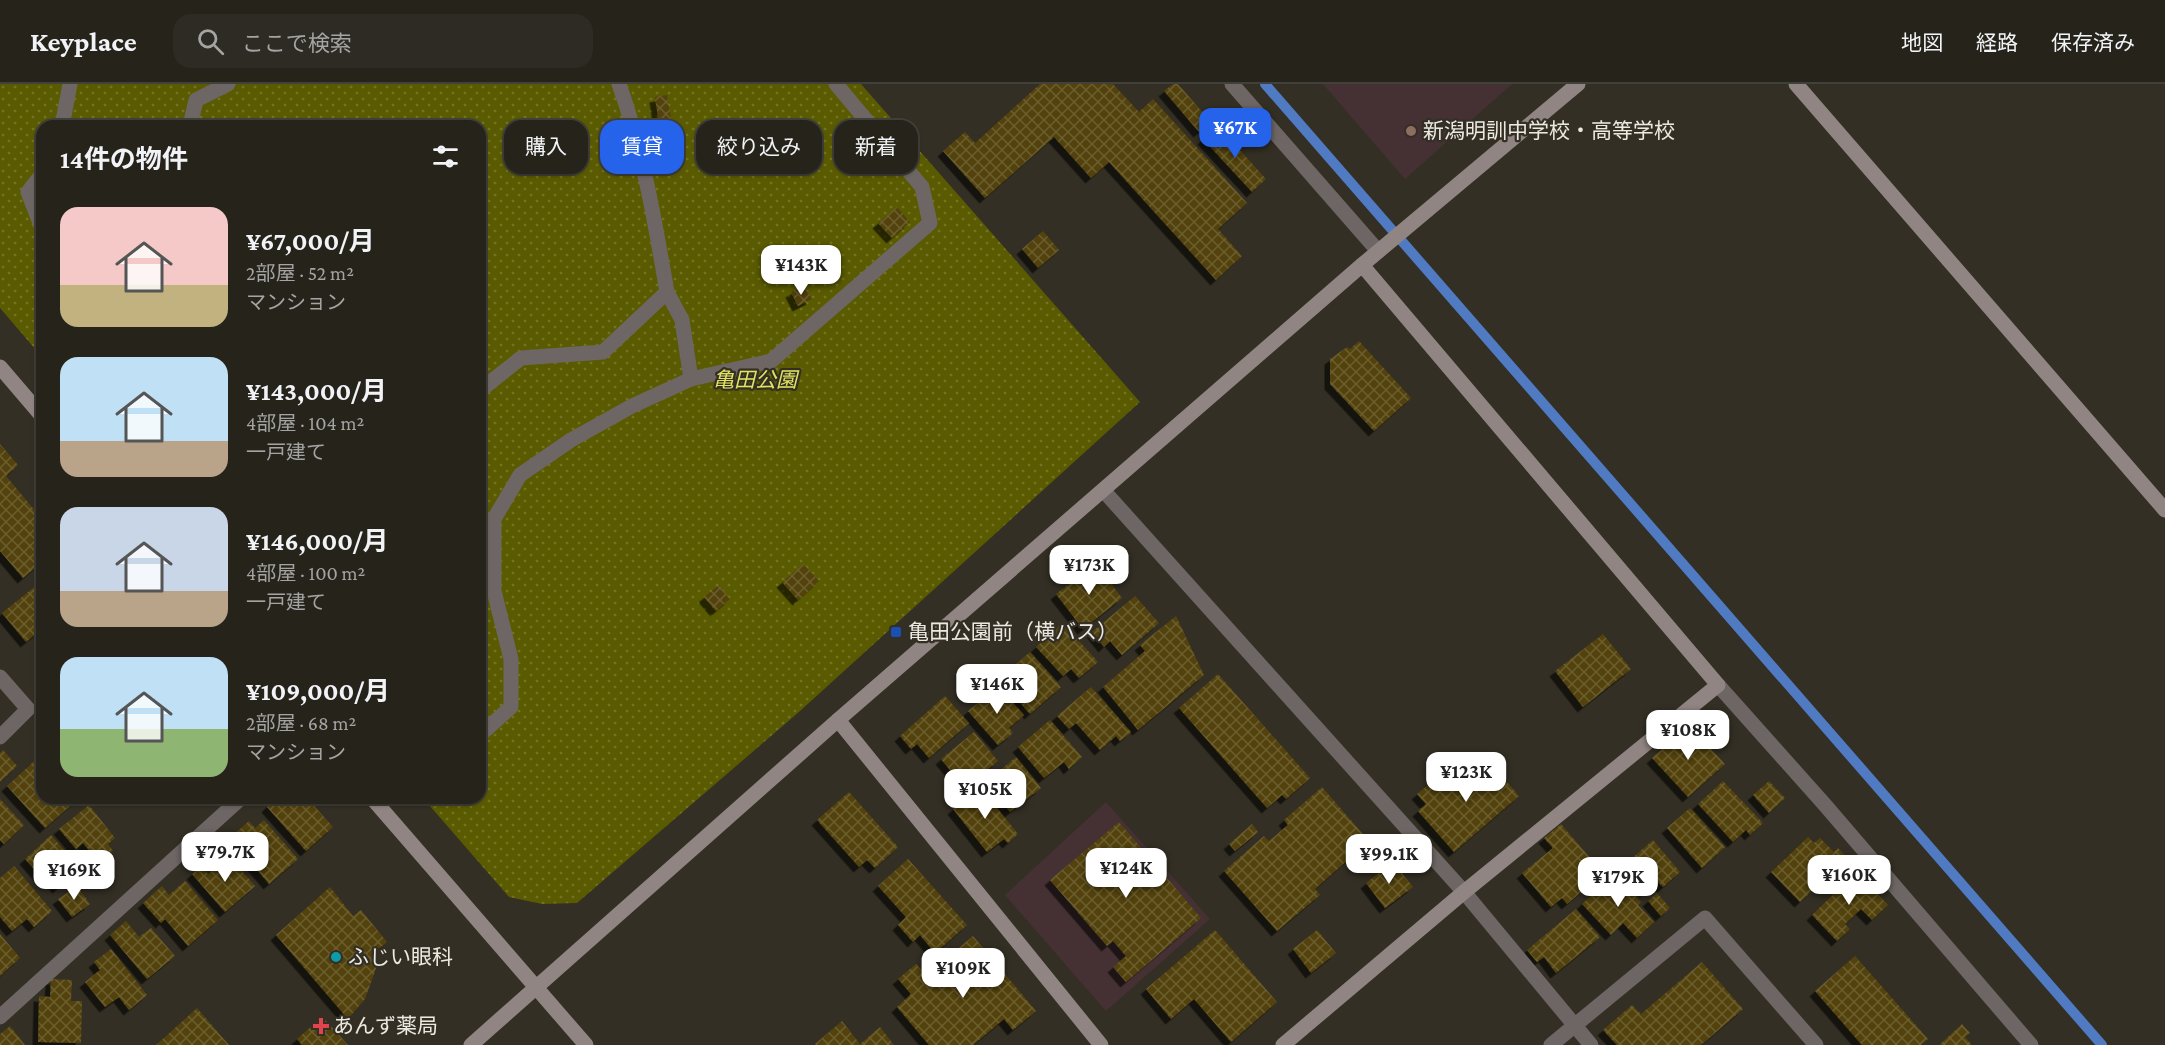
<!DOCTYPE html>
<html lang="ja">
<head>
<meta charset="utf-8">
<style>
  body { margin:0; font-family:"Crimson Pro","Noto Sans JP",serif; background:#2e2b24; color:#f1f3f6; height:100vh; display:flex; flex-direction:column; font-size:22px; white-space:nowrap }
  * { box-sizing:border-box; margin:0 }
  p { font-size:20px; color:#a4a4a3 }
  .icon { flex:none; width:33px; height:33px; fill:none; stroke:currentColor; stroke-width:2; stroke-linecap:round; stroke-linejoin:round }
  .map { position:relative; flex:1; overflow:hidden }
  .panel { position:absolute; left:36px; top:36px; width:450px; height:684px; display:flex; flex-direction:column; background:#26231b; border-radius:18px; box-shadow:0 2px 4px #0004,0 0 0 2px #42403a }
  .panel>* { flex:none }
  .guide { position:absolute; left:504px; top:36px; width:570px; height:54px; display:flex; gap:12px }
  .price { position:absolute; translate:-50% -51px; padding:0 14px; border-radius:12px; background:#fff; color:#222; font-size:20px; line-height:39px; filter:drop-shadow(0 2px 3px #0008) }
  .price::after { content:''; position:absolute; left:50%; top:36px; width:18px; height:14px; margin-left:-9px; background:inherit; clip-path:polygon(0 0,100% 0,50% 100%) }
  .price.current { background:#2563eb; color:#fff }
  ul { padding:0; list-style:none }
  li { display:flex; align-items:center; gap:18px; height:150px; padding:0 24px }
  li span { display:grid; place-items:center; flex:none; width:168px; height:120px; border-radius:18px; color:#555 }
  li>.icon { margin-inline-start:auto }
  span .icon { width:72px; height:72px; fill:#fffc; stroke-width:1 }
  li b { font-size:26px }
  h2 { display:flex; justify-content:space-between; align-items:center; height:72px; padding:0 24px; font-size:26px }
  .chip { padding:0 21px; border-radius:18px; background:#26231b; box-shadow:0 2px 4px #0004,0 0 0 2px #42403a; font-size:21px; line-height:54px }
  .chip.current { background:#2563eb; color:#fff }
  header { display:flex; align-items:center; gap:36px; box-sizing:border-box; height:84px; padding:0 30px; background:#26231b; border-bottom:2px solid #42403a }
  header strong { font-size:28px }
  nav { display:flex; gap:33px; margin-inline-start:auto; font-size:21px }
  .search { width:420px; height:54px; background:#2e2b24; display:flex; align-items:center; gap:15px; box-sizing:border-box; padding:0 21px; border-radius:18px; color:#a4a4a3; font-size:22px }
  .map>svg:first-child { display:block }
</style>
</head>
<body>
<header>
<strong>Keyplace</strong>
<div class="search"><svg class="icon" aria-label="search" viewBox="0 0 24 24"><circle cx="10" cy="10" r="6"/><path d="M15 15l6 6"/></svg>ここで検索</div>
<nav><a>地図</a><a>経路</a><a>保存済み</a></nav>
</header>
<div class="map">
<svg width="2165" height="961" viewBox="0 0 2165 961">
  <defs>
    <pattern id="park-dots" width="8" height="8" patternUnits="userSpaceOnUse" patternTransform="scale(1.5)"><rect width="8" height="8" fill="#5a5b00"/><path d="M2 2h.1M6 6h.1" fill="none" stroke="#727325" stroke-width="1.8" stroke-linecap="round"/></pattern>
    <pattern id="building-cross-hatch" width="8" height="8" patternUnits="userSpaceOnUse" patternTransform="scale(1.5)"><rect width="8" height="8" fill="#53430c"/><path d="M0 0l8 8M0 8l8-8" fill="none" stroke="#6c5e2f"/></pattern>
    <filter id="shadow"><feDropShadow dx="-5.5" dy="5.5" stdDeviation="0" flood-color="#0009"/></filter>
  </defs>
  <rect width="100%" height="100%" fill="#332f24"/>
  <g fill="#453134">
    <polygon points="1323,0 1512,0 1405,95"/>
    <polygon points="1106,718 1210,835 1106,927 1005,811"/>
  </g>
  <polygon fill="url(#park-dots)" points="0,0 861,0 1140,318 800,627 577,819 542,820 509,813 423,714 480,714 480,42 42,42 42,273 0,224"/>
  <g fill="none" stroke-linecap="round" stroke-linejoin="round">
    <polyline stroke="#507bc3" stroke-width="10" points="1265,0 2102,961"/>
  </g>
  <g fill="url(#building-cross-hatch)" filter="url(#shadow)">
    <polygon points="1040,0 1113,0 1139,28 1153,15 1247,119 1218,145 1242,172 1216,196 1109,78 1091,94 1054,53 985,114 943,67 965,48 975,59"/>
    <polygon points="1173,0 1178,0 1211,38 1199,48 1164,7"/>
    <polygon points="667,11 673,45 660,47 655,13"/>
    <polygon points="1218,42 1266,95 1252,108 1203,55"/>
    <polygon points="897,123 910,138 892,154 878,139"/>
    <polygon points="1043,147 1059,166 1038,184 1022,165"/>
    <polygon points="804,201 812,215 798,222 791,208"/>
    <polygon points="1359,257 1411,314 1374,347 1330,300 1330,275 1347,263 1350,265"/>
    <polygon points="0,360 18,381 6,392 42,435 42,478 23,494 0,467"/>
    <polygon points="804,480 819,497 798,516 782,498"/>
    <polygon points="1096,480 1122,514 1083,545 1056,510"/>
    <polygon points="38,500 42,506 42,545 26,558 2,529"/>
    <polygon points="719,501 730,515 716,527 704,513"/>
    <polygon points="1135,512 1159,539 1122,571 1110,557 1104,563 1092,548"/>
    <polygon points="1176,532 1204,591 1138,646 1103,603 1145,567 1140,561"/>
    <polygon points="1063,539 1098,578 1079,594 1071,585 1063,592 1036,563"/>
    <polygon points="1603,550 1631,585 1583,623 1555,587"/>
    <polygon points="1030,568 1061,603 1030,630 999,595"/>
    <polygon points="1218,590 1310,694 1286,715 1282,711 1267,724 1179,624"/>
    <polygon points="998,602 1024,631 1009,644 1013,649 998,661 968,627"/>
    <polygon points="1091,603 1131,648 1120,657 1116,652 1100,666 1076,639 1069,645 1057,632"/>
    <polygon points="945,612 969,639 929,674 917,660 911,665 900,652"/>
    <polygon points="1050,636 1082,673 1069,685 1064,678 1044,694 1018,663"/>
    <polygon points="1689,641 1725,680 1688,713 1652,674"/>
    <polygon points="974,648 998,677 965,704 941,675"/>
    <polygon points="3,666 17,682 0,698 0,669"/>
    <polygon points="42,670 42,714 79,714 45,744 7,702"/>
    <polygon points="1484,671 1519,712 1454,768 1418,727 1426,720 1417,710 1433,697 1442,707"/>
    <polygon points="1016,673 1041,704 1010,728 986,698"/>
    <polygon points="1723,697 1763,739 1750,751 1746,746 1733,758 1698,720"/>
    <polygon points="1769,697 1785,714 1769,729 1753,711"/>
    <polygon points="980,703 1018,750 1008,759 1004,755 987,768 953,725"/>
    <polygon points="1322,703 1369,757 1315,805 1320,811 1277,847 1224,787 1264,752 1269,757 1288,741 1284,736"/>
    <polygon points="849,708 898,763 875,784 867,776 859,783 817,736"/>
    <polygon points="276,714 307,714 333,743 306,767 267,723"/>
    <polygon points="0,715 24,741 4,760 0,756"/>
    <polygon points="89,721 115,754 108,760 113,767 99,778 83,759 76,765 59,745"/>
    <polygon points="1690,724 1725,763 1702,784 1667,744"/>
    <polygon points="264,736 298,775 269,800 230,754 249,737 255,744"/>
    <polygon points="1119,738 1201,834 1126,898 1113,883 1126,872 1113,857 1107,862 1050,796"/>
    <polygon points="1252,740 1258,748 1235,767 1229,760"/>
    <polygon points="1561,740 1603,789 1567,820 1562,814 1551,823 1522,789 1553,764 1544,754"/>
    <polygon points="51,751 75,779 63,790 68,795 58,804 51,796 47,800 25,775"/>
    <polygon points="1808,753 1814,759 1820,754 1834,768 1838,764 1851,778 1830,799 1819,787 1809,797 1815,804 1800,818 1771,788"/>
    <polygon points="1653,756 1680,788 1663,803 1657,797 1645,808 1623,782"/>
    <polygon points="230,773 255,802 225,828 192,790 201,782 208,790"/>
    <polygon points="908,775 967,841 935,869 920,851 913,858 898,841 906,833 878,802"/>
    <polygon points="1393,778 1413,803 1385,824 1366,799"/>
    <polygon points="14,782 52,827 34,843 27,835 12,847 0,833 0,794"/>
    <polygon points="1856,788 1888,821 1872,836 1861,825 1845,840 1850,845 1837,857 1812,831"/>
    <polygon points="1614,790 1641,818 1638,821 1654,838 1637,854 1623,839 1611,851 1582,820"/>
    <polygon points="185,797 218,836 188,862 165,835 161,839 143,819 162,802 169,811"/>
    <polygon points="77,802 90,820 72,833 58,815"/>
    <polygon points="330,803 353,832 361,826 387,858 376,867 378,879 365,915 348,935 276,851"/>
    <polygon points="1657,809 1670,824 1661,832 1648,817"/>
    <polygon points="1576,825 1600,853 1556,889 1544,873 1537,878 1527,866"/>
    <polygon points="126,837 139,853 151,844 175,872 147,895 110,851"/>
    <polygon points="1215,846 1277,918 1231,958 1194,915 1171,935 1146,905"/>
    <polygon points="1317,846 1336,869 1311,889 1293,865"/>
    <polygon points="0,850 20,874 0,892"/>
    <polygon points="973,852 1036,927 1013,946 1004,935 973,961 929,961 897,923 911,910 898,895 916,880 931,897 951,880 947,874"/>
    <polygon points="111,865 147,911 129,926 119,913 105,923 85,898 100,886 94,878"/>
    <polygon points="1855,872 1928,955 1921,961 1862,961 1815,907"/>
    <polygon points="1702,878 1743,925 1701,961 1617,961 1603,946 1632,921 1641,930"/>
    <polygon points="51,895 72,896 71,917 82,917 81,959 38,958 39,912 50,913"/>
    <polygon points="197,924 229,961 156,961"/>
    <polygon points="322,933 340,952 348,961 302,961 297,955"/>
    <polygon points="842,937 860,960 880,943 894,961 816,961 815,960"/>
    <polygon points="1962,940 1970,949 1965,953 1972,961 1939,961"/>
    <polygon points="10,942 25,961 0,961 0,950"/>
  </g>
  <g fill="none" stroke-linecap="round" stroke-linejoin="round">
    <g stroke="#6d6665" stroke-width="15">
      <polyline points="62,42 70,0"/>
      <polyline points="190,42 196,16 228,0"/>
      <polyline points="42,90 28,108 42,144"/>
      <polyline points="667,208 682,236 691,295"/>
      <path d="M 480,309 L 483,304 L 521,274 L 603,268 L 667,208 C 655,138 643,67 619,0"/>
      <polyline points="480,651 511,623 511,575 494,507 494,435 520,391 571,356 632,322 691,295 771,277 930,139 922,103 836,0"/>
    </g>
    <g stroke="#6d6665" stroke-width="15">
      <polyline points="1232,0 1378,167"/>
      <polyline points="1103,406 1464,808 1591,961"/>
      <polyline points="0,593 28,625 0,653"/>
      <polyline points="1718,601 1825,721 2031,961"/>
      <polyline points="0,933 241,714"/>
      <polyline points="1551,961 1705,834 1816,961"/>
    </g>
    <g stroke="#908583" stroke-width="15">
      <polyline points="1796,0 2165,426"/>
      <polyline points="0,283 42,332"/>
      <polyline points="838,636 1101,961"/>
      <polyline points="372,714 586,961"/>
      <polyline points="471,961 838,636 1362,181 1578,0"/>
      <polyline points="1283,961 1464,808 1718,601 1362,181"/>
    </g>
  </g>
  <circle fill="#8d6e63" stroke="#332f24" stroke-width="2" cx="1411" cy="47" r="6"/>
  <rect fill="#1a4fb4" stroke="#332f24" stroke-width="2" x="890" y="542" width="12" height="12" rx="3"/>
  <circle fill="#0f9aa8" stroke="#332f24" stroke-width="2" cx="336" cy="873" r="6"/>
  <path fill="#e0444e" stroke="#332f24" stroke-width="2" d="M318 933h6v6h6v6h-6v6h-6v-6h-6v-6h6z"/>
  <g text-anchor="middle" stroke-width="4.5" stroke-linejoin="round" paint-order="stroke">
    <g font-size="21" fill="#ebe9e2" stroke="#332f24" text-anchor="start">
      <text x="1423" y="54">新潟明訓中学校・高等学校</text>
      <text x="908" y="555">亀田公園前（横バス）</text>
      <text x="348" y="880">ふじい眼科</text>
      <text x="333" y="949">あんず薬局</text>
    </g>
    <g font-size="21" font-style="italic" fill="#e0e260" stroke="#332f24">
      <text x="755" y="303">亀田公園</text>
    </g>
  </g>
</svg>
<b class="price current" style="left:1235px;top:75px">¥67K</b>
<b class="price" style="left:801px;top:212px">¥143K</b>
<b class="price" style="left:1089px;top:512px">¥173K</b>
<b class="price" style="left:997px;top:631px">¥146K</b>
<b class="price" style="left:1688px;top:677px">¥108K</b>
<b class="price" style="left:1466px;top:719px">¥123K</b>
<b class="price" style="left:985px;top:736px">¥105K</b>
<b class="price" style="left:225px;top:799px">¥79.7K</b>
<b class="price" style="left:1389px;top:801px">¥99.1K</b>
<b class="price" style="left:1126px;top:815px">¥124K</b>
<b class="price" style="left:74px;top:817px">¥169K</b>
<b class="price" style="left:1849px;top:822px">¥160K</b>
<b class="price" style="left:1618px;top:824px">¥179K</b>
<b class="price" style="left:963px;top:915px">¥109K</b>
<div class="guide">
<a class="chip">購入</a>
<a class="chip current">賃貸</a>
<a class="chip">絞り込み</a>
<a class="chip">新着</a>
</div>
<section class="panel">
<h2>14件の物件<svg class="icon" aria-label="filters" viewBox="0 0 24 24"><path d="M4 7h16M4 17h16"/><circle cx="9" cy="7" r="2"/><circle cx="15" cy="17" r="2"/></svg></h2>
<ul>
<li><span style="background:linear-gradient(#f6c9c9 65%,#c2b280 0)"><svg class="icon" aria-label="home" viewBox="0 0 24 24"><path d="M3 11l9-7 9 7M6 9v11h12V9"/></svg></span><div><b>¥67,000/月</b><p>2部屋 · 52 m²</p><p>マンション</p></div></li>
<li><span style="background:linear-gradient(#bfe0f5 70%,#b9a48a 0)"><svg class="icon" aria-label="home" viewBox="0 0 24 24"><path d="M3 11l9-7 9 7M6 9v11h12V9"/></svg></span><div><b>¥143,000/月</b><p>4部屋 · 104 m²</p><p>一戸建て</p></div></li>
<li><span style="background:linear-gradient(#c9d6e8 70%,#b9a48a 0)"><svg class="icon" aria-label="home" viewBox="0 0 24 24"><path d="M3 11l9-7 9 7M6 9v11h12V9"/></svg></span><div><b>¥146,000/月</b><p>4部屋 · 100 m²</p><p>一戸建て</p></div></li>
<li><span style="background:linear-gradient(#bfe0f5 60%,#8fb573 0)"><svg class="icon" aria-label="home" viewBox="0 0 24 24"><path d="M3 11l9-7 9 7M6 9v11h12V9"/></svg></span><div><b>¥109,000/月</b><p>2部屋 · 68 m²</p><p>マンション</p></div></li>
</ul>
</section>
</div>
</body>
</html>
